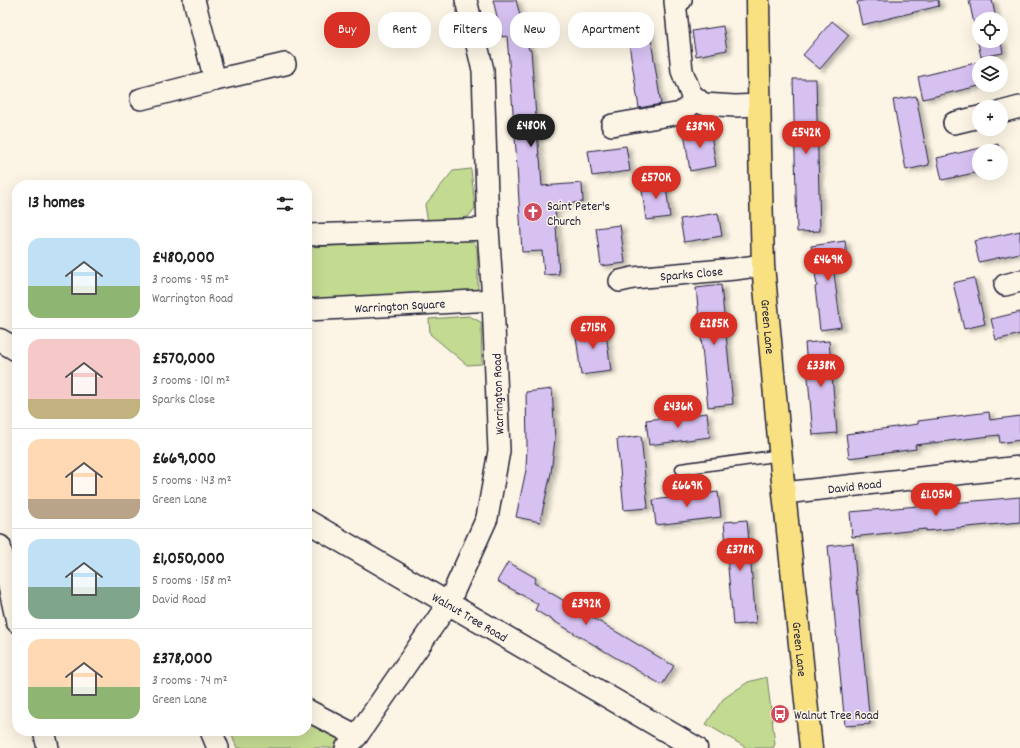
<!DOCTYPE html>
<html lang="en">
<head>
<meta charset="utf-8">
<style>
  body { margin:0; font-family:Dekko,sans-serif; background:#f6f6f6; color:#222; height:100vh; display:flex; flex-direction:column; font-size:15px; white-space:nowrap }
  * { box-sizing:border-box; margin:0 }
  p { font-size:13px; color:#767676 }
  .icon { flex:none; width:22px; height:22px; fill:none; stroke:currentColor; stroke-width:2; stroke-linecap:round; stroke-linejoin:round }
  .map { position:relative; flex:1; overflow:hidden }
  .side { position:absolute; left:12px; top:180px; width:300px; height:556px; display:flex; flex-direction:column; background:#fff; border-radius:16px; box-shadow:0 4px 16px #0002 }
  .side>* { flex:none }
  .guide { position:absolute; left:324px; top:12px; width:380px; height:36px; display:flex; gap:8px }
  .buttons { position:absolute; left:972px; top:12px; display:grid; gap:8px }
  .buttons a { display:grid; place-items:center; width:36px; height:36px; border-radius:50%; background:#fff; box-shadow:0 4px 16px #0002; font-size:20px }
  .price { position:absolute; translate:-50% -34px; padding:0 9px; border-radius:14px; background:#d93025; color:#fff; font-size:13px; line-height:26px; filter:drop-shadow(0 1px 2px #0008) }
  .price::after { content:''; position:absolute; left:50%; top:24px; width:12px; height:9px; margin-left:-6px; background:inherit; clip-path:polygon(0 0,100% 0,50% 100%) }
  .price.current { background:#222; color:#fff }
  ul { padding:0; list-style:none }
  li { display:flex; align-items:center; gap:12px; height:100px; padding:0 16px }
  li+li { border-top:1px solid #e0e0e0 }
  li span { display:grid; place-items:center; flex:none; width:112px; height:80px; border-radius:12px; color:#555 }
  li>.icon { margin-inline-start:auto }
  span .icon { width:48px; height:48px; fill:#fffc; stroke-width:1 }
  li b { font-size:17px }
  h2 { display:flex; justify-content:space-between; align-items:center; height:48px; padding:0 16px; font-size:17px }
  .pill { padding:0 14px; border-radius:16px; background:#fff; box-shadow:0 4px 16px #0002; font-size:14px; line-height:36px }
  .pill.current { background:#d93025; color:#fff }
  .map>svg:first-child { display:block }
</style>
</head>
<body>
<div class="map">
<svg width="1020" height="748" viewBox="0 0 1020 748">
  <defs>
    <filter id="shadow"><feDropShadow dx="4.5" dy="2.5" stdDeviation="2" flood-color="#0004"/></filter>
  </defs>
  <rect width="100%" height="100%" fill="#fcf5e5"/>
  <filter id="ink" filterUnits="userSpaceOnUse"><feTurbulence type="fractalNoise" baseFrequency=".025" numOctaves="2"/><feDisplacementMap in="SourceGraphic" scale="8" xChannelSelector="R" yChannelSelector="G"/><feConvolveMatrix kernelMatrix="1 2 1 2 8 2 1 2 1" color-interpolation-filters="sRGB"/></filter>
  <g filter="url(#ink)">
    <g fill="#c3da91" stroke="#727e66">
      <polygon points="471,169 475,208 468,217 428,222 425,205 453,171"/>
      <polygon points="469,240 473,241 477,247 478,288 476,290 471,292 307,299 307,247"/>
      <polygon points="469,316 481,322 482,364 467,365 430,334 429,319"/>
      <polygon points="767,677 775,744 773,748 747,748 706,724 723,699 748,682"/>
      <polygon points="307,720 343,740 336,748 237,748 230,731 307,731"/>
    </g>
    <g fill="#d6c1f1" stroke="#22223b" filter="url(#shadow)">
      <polygon points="493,0 516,0 529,50 531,50 539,157 540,157 542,186 582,183 583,202 564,204 564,208 555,209 559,274 544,275 542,251 522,252 516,150 507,36 502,37"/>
      <polygon points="866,0 938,0 939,6 862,25 857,2"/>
      <polygon points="969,0 992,0 996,19 979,19 979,41 1001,41 1003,53 981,57"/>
      <polygon points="832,21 849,35 820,69 803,55"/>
      <polygon points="723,26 727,50 696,56 692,31"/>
      <polygon points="649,28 661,104 639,108 627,31"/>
      <polygon points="979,62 979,86 923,99 918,77"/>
      <polygon points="793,79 816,79 820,231 797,232"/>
      <polygon points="916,96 929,165 906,170 893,100"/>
      <polygon points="710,128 716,166 690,171 684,132"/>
      <polygon points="998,144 999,151 979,151 979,172 942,180 937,158"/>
      <polygon points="626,146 630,171 592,176 588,151"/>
      <polygon points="665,179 670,217 646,220 641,182"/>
      <polygon points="718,213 722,236 684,242 680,219"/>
      <polygon points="620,225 625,263 601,266 596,228"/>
      <polygon points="1020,231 1020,253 979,262 974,241"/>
      <polygon points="845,241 848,264 833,266 841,327 820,330 815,287 817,286 811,246"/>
      <polygon points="974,278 985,324 964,329 953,283"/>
      <polygon points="721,285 733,404 708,407 696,288"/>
      <polygon points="1020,312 1020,334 996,340 991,319"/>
      <polygon points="605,326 611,371 581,375 575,329"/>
      <polygon points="829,341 837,433 813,435 805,343"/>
      <polygon points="552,389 555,439 551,473 540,522 516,517 526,470 527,444 526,392"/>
      <polygon points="989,412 990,420 1020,416 1020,440 1000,443 999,435 915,445 916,449 849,458 846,434 918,424 918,421"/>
      <polygon points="707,413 710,437 649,445 646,420"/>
      <polygon points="641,436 648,508 624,510 617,439"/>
      <polygon points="718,492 721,517 656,525 653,500"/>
      <polygon points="1020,497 1020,522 926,531 926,529 852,537 850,512"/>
      <polygon points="747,520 756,623 733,625 724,522"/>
      <polygon points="853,543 870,724 845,726 828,546"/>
      <polygon points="508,562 536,578 534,583 674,666 662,685 535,610 538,604 497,581"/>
    </g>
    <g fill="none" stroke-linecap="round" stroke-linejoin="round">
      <g stroke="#22223b" stroke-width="13">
        <polyline id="service" points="681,469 781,455"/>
      </g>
      <g stroke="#22223b" stroke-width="24">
        <g id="minor">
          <polyline points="194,0 215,80"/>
          <polyline points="681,0 675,1 682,71 691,94 703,104 735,106 760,105"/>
          <polyline points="141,99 215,80 285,64"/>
          <polyline points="1001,112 1020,107"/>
          <polyline points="954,123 979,117"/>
          <polyline points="612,125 681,113 697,99"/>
          <polyline points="307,235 488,229"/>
          <path id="s1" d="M 620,281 L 633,278 L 735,269 L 763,265"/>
          <polyline points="1005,285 1020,281"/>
          <path id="s2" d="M 307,310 L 493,300"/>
          <path id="s3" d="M 784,493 L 1020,467"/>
          <polyline points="0,546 17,622"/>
          <polyline points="307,710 357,736"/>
          <polyline points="44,731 48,748"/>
          <polyline points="211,731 218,748"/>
          <polyline points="346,748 357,736 448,604 487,518 499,451 493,300 488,229 483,70 466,0"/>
        </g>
      </g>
      <g stroke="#22223b" stroke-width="25">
        <g id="tertiary">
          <polyline points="0,340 17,350"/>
          <path id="s4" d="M 307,521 L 696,748"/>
        </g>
      </g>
      <g stroke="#22223b" stroke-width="25">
        <g id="primary">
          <path id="s5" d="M 758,0 L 760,149 L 763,265 L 784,493 L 811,748"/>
        </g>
      </g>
      <use href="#service" stroke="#fcf5e5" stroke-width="10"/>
      <use href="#minor" stroke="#fcf5e5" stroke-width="21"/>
      <use href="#tertiary" stroke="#fcf5e5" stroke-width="22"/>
      <use href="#primary" stroke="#f9e181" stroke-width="22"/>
    </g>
  </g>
  <defs>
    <g id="church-disc" transform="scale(1)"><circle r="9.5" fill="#d1495b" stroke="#fcf5e5"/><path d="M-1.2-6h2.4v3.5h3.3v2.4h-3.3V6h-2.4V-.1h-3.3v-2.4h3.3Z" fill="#fff"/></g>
    <g id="bus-disc" transform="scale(1)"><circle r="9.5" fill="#d1495b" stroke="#fcf5e5"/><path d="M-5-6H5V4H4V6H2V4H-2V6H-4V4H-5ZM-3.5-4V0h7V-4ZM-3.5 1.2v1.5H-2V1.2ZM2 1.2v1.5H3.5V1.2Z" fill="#fff"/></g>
  </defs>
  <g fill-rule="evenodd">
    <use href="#church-disc" x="533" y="212"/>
    <use href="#bus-disc" x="780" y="714"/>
  </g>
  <g text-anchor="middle" stroke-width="3" stroke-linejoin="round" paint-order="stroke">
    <g font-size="13" fill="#22223b" stroke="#fcf5e5" text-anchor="start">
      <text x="547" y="210">Saint Peter's<tspan x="547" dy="15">Church</tspan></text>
      <text x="794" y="719">Walnut Tree Road</text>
    </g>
    <g font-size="13" fill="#22223b" stroke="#fcf5e5">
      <text dy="5" stroke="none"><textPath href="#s1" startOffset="72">Sparks Close</textPath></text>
      <text dy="5" stroke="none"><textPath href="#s2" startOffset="93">Warrington Square</textPath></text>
      <text dy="5" stroke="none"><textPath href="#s5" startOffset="327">Green Lane</textPath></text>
      <text transform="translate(497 394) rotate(-92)" y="5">Warrington Road</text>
      <text dy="5" stroke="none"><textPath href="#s3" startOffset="71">David Road</textPath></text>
      <text dy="5" stroke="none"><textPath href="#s4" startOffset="189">Walnut Tree Road</textPath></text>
      <text dy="5" stroke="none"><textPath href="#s5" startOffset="651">Green Lane</textPath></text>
    </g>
  </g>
</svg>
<div class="buttons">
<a><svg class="icon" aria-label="locate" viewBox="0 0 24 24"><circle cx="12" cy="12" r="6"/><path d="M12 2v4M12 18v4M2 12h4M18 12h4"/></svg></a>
<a><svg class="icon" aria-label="layers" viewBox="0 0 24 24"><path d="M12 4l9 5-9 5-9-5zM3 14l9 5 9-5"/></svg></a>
<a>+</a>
<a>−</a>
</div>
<b class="price current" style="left:531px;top:148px">£480K</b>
<b class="price" style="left:700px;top:149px">£389K</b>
<b class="price" style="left:806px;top:155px">£542K</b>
<b class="price" style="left:656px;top:200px">£570K</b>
<b class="price" style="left:828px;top:282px">£469K</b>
<b class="price" style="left:714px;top:346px">£285K</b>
<b class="price" style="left:593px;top:350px">£715K</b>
<b class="price" style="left:821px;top:388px">£338K</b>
<b class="price" style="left:678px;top:429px">£436K</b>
<b class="price" style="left:687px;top:508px">£669K</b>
<b class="price" style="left:936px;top:517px">£1.05M</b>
<b class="price" style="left:740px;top:572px">£378K</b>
<b class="price" style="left:586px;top:626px">£392K</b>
<div class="guide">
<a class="pill current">Buy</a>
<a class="pill">Rent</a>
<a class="pill">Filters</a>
<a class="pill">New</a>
<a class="pill">Apartment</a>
</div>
<section class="side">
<h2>13 homes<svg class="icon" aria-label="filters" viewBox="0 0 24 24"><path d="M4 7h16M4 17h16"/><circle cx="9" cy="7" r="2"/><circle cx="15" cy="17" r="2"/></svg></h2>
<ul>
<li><span style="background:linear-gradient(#bfe0f5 60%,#8fb573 0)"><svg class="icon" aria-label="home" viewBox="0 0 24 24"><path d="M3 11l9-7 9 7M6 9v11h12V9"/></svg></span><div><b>£480,000</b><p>3 rooms · 95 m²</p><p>Warrington Road</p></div></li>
<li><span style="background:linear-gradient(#f6c9c9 75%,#c2b280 0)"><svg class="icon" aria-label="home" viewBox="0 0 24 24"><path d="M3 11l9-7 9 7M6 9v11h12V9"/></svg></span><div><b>£570,000</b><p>3 rooms · 101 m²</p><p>Sparks Close</p></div></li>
<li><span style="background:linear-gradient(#ffd9b3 75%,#b9a48a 0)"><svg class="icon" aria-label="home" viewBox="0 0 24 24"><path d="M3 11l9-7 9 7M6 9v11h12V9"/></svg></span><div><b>£669,000</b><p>5 rooms · 143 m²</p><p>Green Lane</p></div></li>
<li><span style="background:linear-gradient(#bfe0f5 60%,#7fa58c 0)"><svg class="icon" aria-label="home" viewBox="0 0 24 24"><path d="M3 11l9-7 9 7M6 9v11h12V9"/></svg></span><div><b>£1,050,000</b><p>5 rooms · 158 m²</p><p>David Road</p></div></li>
<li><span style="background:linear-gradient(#ffd9b3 60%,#8fb573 0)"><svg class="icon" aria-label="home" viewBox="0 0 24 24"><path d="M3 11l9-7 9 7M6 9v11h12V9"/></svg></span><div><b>£378,000</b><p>3 rooms · 74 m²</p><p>Green Lane</p></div></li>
</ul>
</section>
</div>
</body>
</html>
